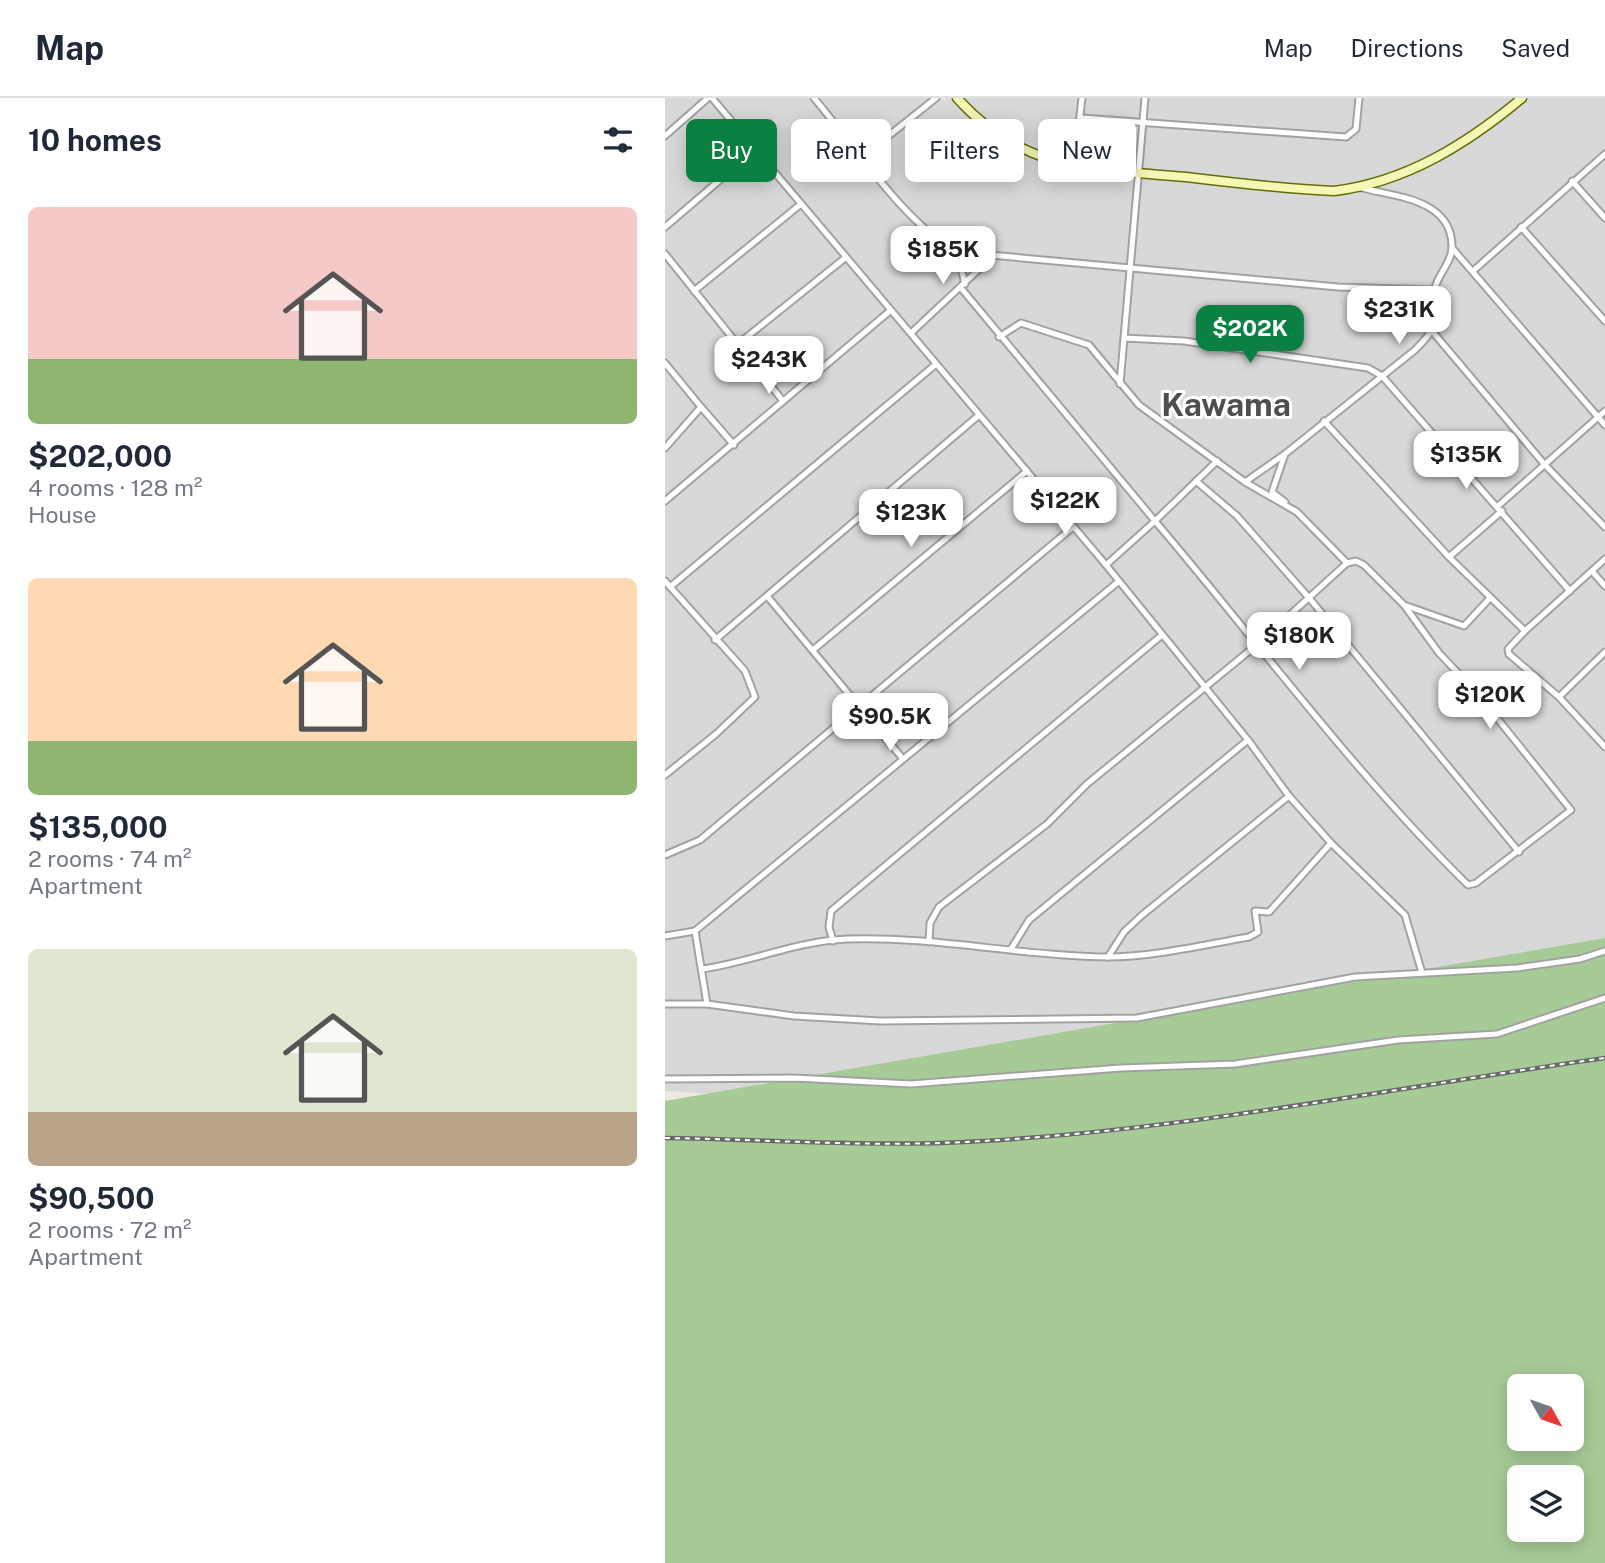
<!DOCTYPE html>
<html lang="en">
<head>
<meta charset="utf-8">
<style>
  body { margin:0; font-family:"Public Sans",sans-serif; background:#f2f2f3; color:#1f2937; height:100vh; display:flex; flex-direction:column; font-size:26px; white-space:nowrap }
  * { box-sizing:border-box; margin:0 }
  p { font-size:23px; color:#747a83 }
  .icon { flex:none; width:38px; height:38px; fill:none; stroke:currentColor; stroke-width:2; stroke-linecap:round; stroke-linejoin:round }
  .map { position:relative; flex:1; overflow:hidden }
  .side { display:flex; flex-direction:column; background:#fff; width:665px }
  .side>* { flex:none }
  .hud { position:absolute; left:21px; top:21px; width:665px; height:63px; display:flex; gap:14px }
  .needle { width:46px; rotate:130deg }
  .buttons { position:absolute; left:842px; top:1276px; display:grid; gap:14px }
  .buttons a { display:grid; place-items:center; width:77px; height:77px; border-radius:10px; background:#fff; box-shadow:0 4px 18px #0003; font-size:35px }
  .price { position:absolute; translate:-50% -60px; padding:0 16px; border-radius:14px; background:#fff; color:#222; font-size:23px; line-height:46px; filter:drop-shadow(0 2px 4px #0008) }
  .price::after { content:''; position:absolute; left:50%; top:42px; width:21px; height:16px; margin-left:-10px; background:inherit; clip-path:polygon(0 0,100% 0,50% 100%) }
  .price.selected { background:#0b8043; color:#fff }
  ul { padding:0; list-style:none }
  li { display:grid; align-content:center; gap:14px; height:371px; padding:0 28px }
  li span { display:grid; place-items:center; height:217px; border-radius:10px; color:#555 }
  li>.icon { margin-inline-start:auto }
  span .icon { width:126px; height:126px; fill:#fffc; stroke-width:1 }
  li b { font-size:30px }
  h2 { display:flex; justify-content:space-between; align-items:center; height:84px; padding:0 28px; font-size:30px }
  .chip { padding:0 24px; border-radius:10px; background:#fff; box-shadow:0 4px 18px #0003; font-size:24px; line-height:63px }
  .chip.selected { background:#0b8043; color:#fff }
  header { display:flex; align-items:center; gap:42px; box-sizing:border-box; height:98px; padding:0 35px; background:#fff; border-bottom:2px solid #e0e1e3 }
  header strong { font-size:33px }
  nav { display:flex; gap:38px; margin-inline-start:auto; font-size:24px }
  main { display:flex; flex:1; min-height:0 }
  .map>svg:first-child { display:block }
</style>
</head>
<body>
<header>
<strong>Map</strong>
<nav><a>Map</a><a>Directions</a><a>Saved</a></nav>
</header>
<main>
<section class="side">
<h2>10 homes<svg class="icon" aria-label="filters" viewBox="0 0 24 24"><path d="M4 7h16M4 17h16"/><circle cx="9" cy="7" r="2"/><circle cx="15" cy="17" r="2"/></svg></h2>
<ul>
<li><span style="background:linear-gradient(#f6c9c9 70%,#8fb573 0)"><svg class="icon" aria-label="home" viewBox="0 0 24 24"><path d="M3 11l9-7 9 7M6 9v11h12V9"/></svg></span><div><b>$202,000</b><p>4 rooms · 128 m²</p><p>House</p></div></li>
<li><span style="background:linear-gradient(#ffd9b3 75%,#8fb573 0)"><svg class="icon" aria-label="home" viewBox="0 0 24 24"><path d="M3 11l9-7 9 7M6 9v11h12V9"/></svg></span><div><b>$135,000</b><p>2 rooms · 74 m²</p><p>Apartment</p></div></li>
<li><span style="background:linear-gradient(#dfe7d0 75%,#b9a48a 0)"><svg class="icon" aria-label="home" viewBox="0 0 24 24"><path d="M3 11l9-7 9 7M6 9v11h12V9"/></svg></span><div><b>$90,500</b><p>2 rooms · 72 m²</p><p>Apartment</p></div></li>
</ul>
</section>
<div class="map">
<svg width="940" height="1465" viewBox="0 0 940 1465">
  <rect width="100%" height="100%" fill="#ede9e1"/>
  <polygon fill="#d9d8d8" points="0,0 277,0 285,9 279,0 940,0 940,924 209,1005 0,993"/>
  <path fill="#a7cb97" fill-rule="evenodd" d="M 940,840 L 940,1465 L 0,1465 L 0,1003 ZM 854,1288 L 906,1288 L 906,1340 L 854,1340 ZM 854,1379 L 906,1379 L 906,1432 L 854,1432 Z"/>
  <g fill="none" stroke-linecap="round" stroke-linejoin="round">
    <g stroke="#a2a2a2" stroke-width="9">
      <g id="street">
        <polyline points="47,0 441,467 583,642 624,698 666,745 740,817 757,875"/>
        <path d="M 149,0 C 188,46 240,126 292,154 L 673,189 L 770,192"/>
        <polyline points="416,20 681,39 691,31 694,0"/>
        <polyline points="0,38 43,0"/>
        <polyline points="197,59 271,0"/>
        <polyline points="409,69 417,0"/>
        <polyline points="907,83 940,120"/>
        <polyline points="0,129 91,51"/>
        <polyline points="856,129 940,223"/>
        <polyline points="787,150 940,327"/>
        <polyline points="292,154 300,186"/>
        <polyline points="0,156 118,303"/>
        <polyline points="808,173 940,56"/>
        <polyline points="296,190 490,423 441,467"/>
        <polyline points="29,193 136,106"/>
        <polyline points="767,233 880,367 940,429"/>
        <polyline points="246,235 327,159"/>
        <polyline points="334,239 356,225 424,247 474,307 580,384 632,414 682,465"/>
        <polyline points="459,240 519,243 703,270 717,278 905,493"/>
        <polyline points="73,246 180,160"/>
        <polyline points="0,265 36,309 0,350"/>
        <polyline points="455,286 480,0"/>
        <polyline points="36,309 69,347"/>
        <polyline points="659,323 784,459 860,533 940,461"/>
        <polyline points="531,383 572,418 645,501 854,754"/>
        <path d="M 580,384 L 620,356 L 750,252 C 762,240 777,224 773,205 C 772,200 769,195 770,190 C 773,177 787,163 787,150 C 788,101 731,99 697,90"/>
        <polyline points="0,403 226,212"/>
        <polyline points="620,404 607,394 620,356"/>
        <polyline points="833,408 940,313"/>
        <polyline points="784,459 837,413"/>
        <polyline points="927,473 940,488"/>
        <polyline points="0,483 80,573 90,599 51,636 0,677"/>
        <polyline points="5,489 270,267"/>
        <polyline points="102,498 238,661"/>
        <polyline points="739,507 799,528 825,500"/>
        <polyline points="860,533 843,551 844,556 894,599 940,649"/>
        <polyline points="50,542 313,318"/>
        <polyline points="148,552 362,373"/>
        <polyline points="894,599 940,554"/>
        <polyline points="0,757 35,742 408,429"/>
        <polyline points="30,833 42,906"/>
        <polyline points="0,838 30,833 453,484"/>
        <polyline points="168,843 164,829 166,813 497,537"/>
        <path d="M 264,844 L 265,825 L 274,809 L 382,726 L 422,686 L 594,545 L 682,465 L 691,463 L 699,467 L 739,507 L 774,555 L 811,594 L 906,712 L 811,785 L 803,787 C 689,675 593,544 490,423 L 552,363"/>
        <polyline points="346,851 364,822 583,642"/>
        <polyline points="443,859 459,834 476,818 624,698"/>
        <path d="M 37,871 C 86,864 132,843 182,841 C 269,838 355,858 442,859 C 488,859 538,847 584,839 L 593,834 L 590,813 L 604,814 L 666,745"/>
        <polyline points="0,906 42,906 129,918 215,923 472,920 690,879 852,870 915,861 940,853"/>
        <polyline points="0,981 129,980 246,986 456,970 570,966 733,942 832,936 940,900"/>
      </g>
    </g>
    <g stroke="#646d08" stroke-width="11">
      <path id="secondary" d="M 292,0 C 361,76 427,70 521,79 C 570,85 619,91 669,93 C 741,84 802,46 857,0"/>
    </g>
    <use href="#street" stroke="#fff" stroke-width="5"/>
    <use href="#secondary" stroke="#f5f7b5" stroke-width="8"/>
    <g stroke="#696969" stroke-width="4.5">
      <path id="rail" d="M 0,1040 C 91,1041 184,1048 275,1045 C 498,1037 719,991 940,960"/>
    </g>
    <use href="#rail" stroke="#fff" stroke-width="2" stroke-dasharray="5" stroke-linecap="butt"/>
  </g>
  <g text-anchor="middle" stroke-width="6" stroke-linejoin="round" paint-order="stroke">
    <g font-size="32" font-weight="bold" fill="#4e4e4e" stroke="#fff">
      <text x="561" y="318">Kawama</text>
    </g>
  </g>
</svg>
<div class="buttons">
<a><svg class="needle" viewBox="-14 -14 28 28"><path d="M0-13l5 13h-10z" fill="#e53935"/><path d="M0 13l5-13h-10z" fill="#747a83"/></svg></a>
<a><svg class="icon" aria-label="layers" viewBox="0 0 24 24"><path d="M12 4l9 5-9 5-9-5zM3 14l9 5 9-5"/></svg></a>
</div>
<b class="price" style="left:278px;top:188px">$185K</b>
<b class="price" style="left:734px;top:248px">$231K</b>
<b class="price selected" style="left:585px;top:267px">$202K</b>
<b class="price" style="left:104px;top:298px">$243K</b>
<b class="price" style="left:801px;top:393px">$135K</b>
<b class="price" style="left:400px;top:439px">$122K</b>
<b class="price" style="left:246px;top:451px">$123K</b>
<b class="price" style="left:634px;top:574px">$180K</b>
<b class="price" style="left:825px;top:633px">$120K</b>
<b class="price" style="left:225px;top:655px">$90.5K</b>
<div class="hud">
<a class="chip selected">Buy</a>
<a class="chip">Rent</a>
<a class="chip">Filters</a>
<a class="chip">New</a>
</div>
</div>
</main>
</body>
</html>
